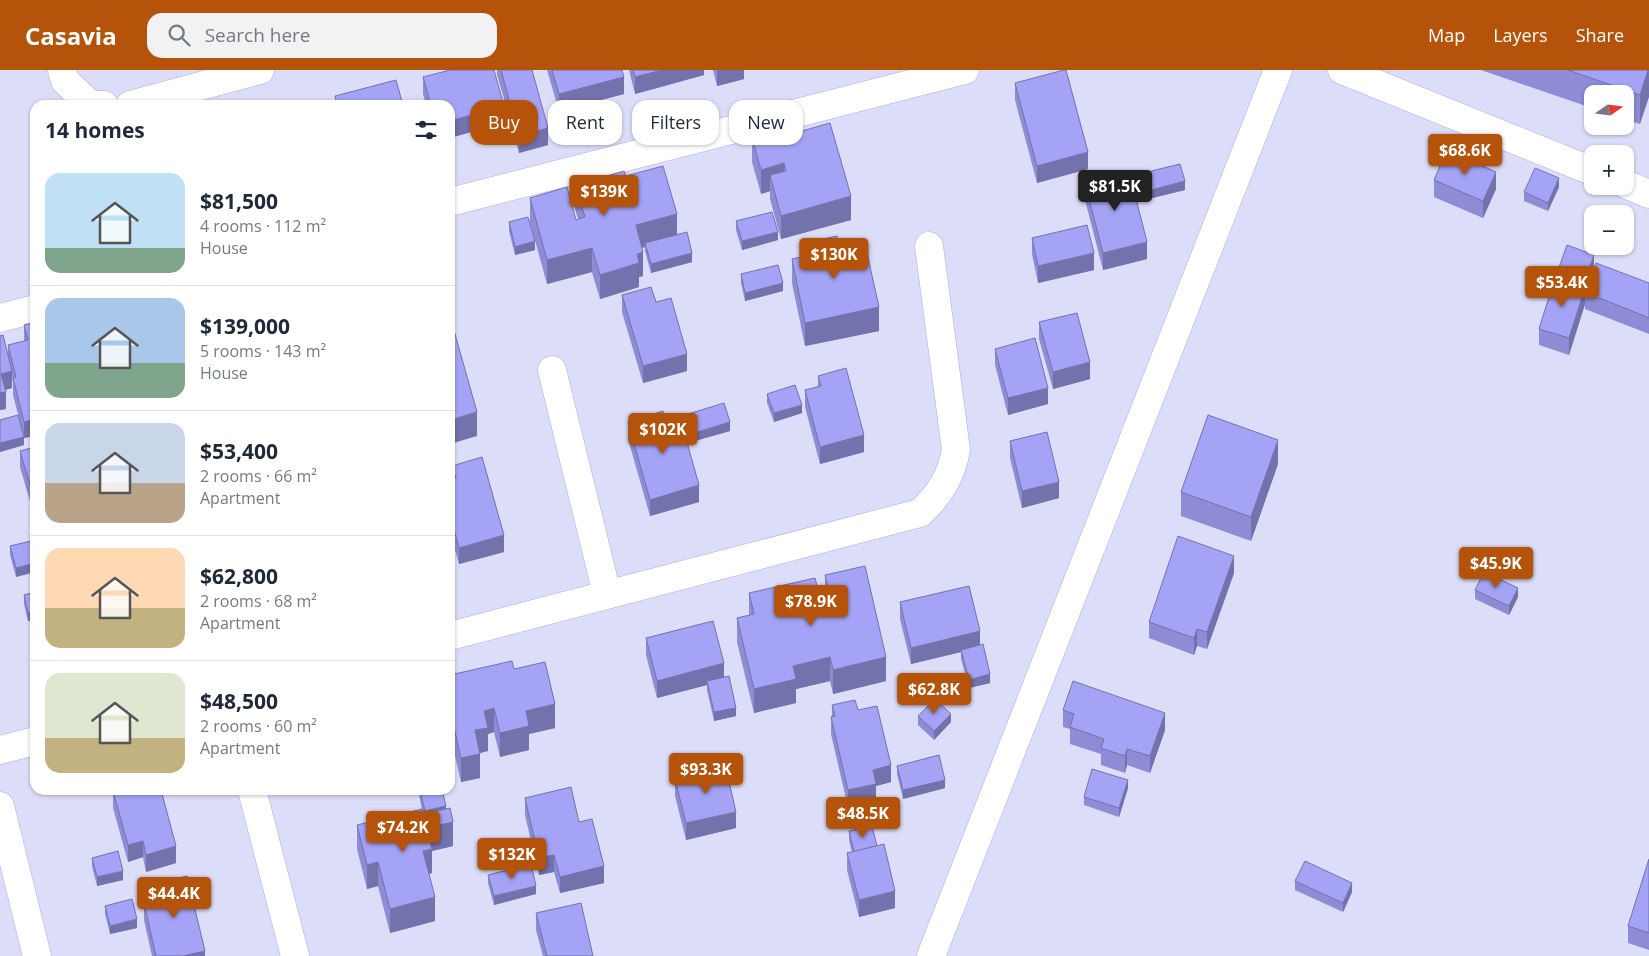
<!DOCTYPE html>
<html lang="en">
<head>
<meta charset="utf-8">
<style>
  body { margin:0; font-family:"Open Sans",sans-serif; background:#f2f2f3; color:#1f2937; height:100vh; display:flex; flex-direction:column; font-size:19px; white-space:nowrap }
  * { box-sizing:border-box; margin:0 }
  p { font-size:16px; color:#747a83 }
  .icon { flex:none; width:28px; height:28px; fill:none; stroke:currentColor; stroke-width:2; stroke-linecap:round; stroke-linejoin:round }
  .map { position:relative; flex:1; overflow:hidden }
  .sheet { position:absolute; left:30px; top:30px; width:425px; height:695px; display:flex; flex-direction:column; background:#fff; border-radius:15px; box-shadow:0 1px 4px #0004 }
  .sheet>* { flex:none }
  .hud { position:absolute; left:470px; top:30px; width:475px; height:45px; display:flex; gap:10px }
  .needle { width:32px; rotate:76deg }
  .tools { position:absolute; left:1584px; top:15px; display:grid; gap:10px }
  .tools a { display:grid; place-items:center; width:50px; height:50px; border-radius:10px; background:#fff; box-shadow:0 1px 4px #0004; font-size:25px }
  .price { position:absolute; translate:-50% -42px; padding:0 11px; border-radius:5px; background:#b45309; color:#fff; font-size:16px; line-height:32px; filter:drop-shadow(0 1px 2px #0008) }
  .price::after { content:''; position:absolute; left:50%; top:30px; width:15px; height:11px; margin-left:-8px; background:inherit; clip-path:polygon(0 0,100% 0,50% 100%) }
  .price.current { background:#222; color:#fff }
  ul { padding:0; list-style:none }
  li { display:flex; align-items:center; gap:15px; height:125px; padding:0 15px }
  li+li { border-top:1px solid #e0e1e3 }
  li span { display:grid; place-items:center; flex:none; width:140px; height:100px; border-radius:15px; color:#555 }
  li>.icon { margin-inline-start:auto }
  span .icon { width:60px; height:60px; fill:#fffc; stroke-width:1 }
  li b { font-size:21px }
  h2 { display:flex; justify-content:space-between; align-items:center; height:60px; padding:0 15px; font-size:21px }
  .pill { padding:0 18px; border-radius:15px; background:#fff; box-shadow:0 1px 4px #0004; font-size:18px; line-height:45px }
  .pill.current { background:#b45309; color:#fff }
  header { display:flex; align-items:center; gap:30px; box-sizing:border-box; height:70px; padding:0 25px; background:#b45309; color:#fff }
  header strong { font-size:24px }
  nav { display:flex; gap:28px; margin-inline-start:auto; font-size:18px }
  .search { width:350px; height:45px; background:#f2f2f3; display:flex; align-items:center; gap:12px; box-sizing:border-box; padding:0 18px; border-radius:15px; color:#747a83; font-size:19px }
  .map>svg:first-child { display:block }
</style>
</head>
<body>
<header>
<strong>Casavia</strong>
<div class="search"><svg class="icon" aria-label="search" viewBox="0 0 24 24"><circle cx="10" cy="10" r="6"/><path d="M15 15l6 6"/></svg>Search here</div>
<nav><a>Map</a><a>Layers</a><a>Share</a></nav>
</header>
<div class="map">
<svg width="1649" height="886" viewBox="0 0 1649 886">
  <rect width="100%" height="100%" fill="#dcddf9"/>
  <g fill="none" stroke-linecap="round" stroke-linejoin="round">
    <g stroke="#abacf0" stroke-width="29">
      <g id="street">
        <polyline points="62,0 65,11 91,35 104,35"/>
        <polyline points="1342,0 1592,101"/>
        <polyline points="130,35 260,0"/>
        <polyline points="1625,114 1649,124"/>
        <polyline points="450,132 965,0"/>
        <polyline points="0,248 35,239"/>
        <polyline points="552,300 607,524"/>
        <path d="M 450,566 L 920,443 C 940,424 951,407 956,380 L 929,176"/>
        <polyline points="0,680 35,671"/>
        <polyline points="252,720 295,886"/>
        <polyline points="0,736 37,886"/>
        <polyline points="931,886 1278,0"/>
      </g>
    </g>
    <use href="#street" stroke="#fff" stroke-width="28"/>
  </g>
  <g fill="#8d8cd4">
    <polygon points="497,0 532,0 548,75 519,83 497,4"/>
    <polygon points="547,0 622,0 624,24 559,41"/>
    <polygon points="629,0 704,0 704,5 635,24"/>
    <polygon points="713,0 744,0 744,9 717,16"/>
    <polygon points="1481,0 1649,0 1640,54 1625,49 1625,24 1592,24 1592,38"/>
    <polygon points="423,7 504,53 450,35 426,35 423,24"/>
    <polygon points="1015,13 1088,99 1037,113 1015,30"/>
    <polygon points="795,63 851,150 781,169 770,129 770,121 761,124 752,92 752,68"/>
    <polygon points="1139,104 1185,120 1144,130 1139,113"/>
    <polygon points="626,106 677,165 692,192 651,203 645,181 645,177 642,178 643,206 639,207 639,217 600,229 592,202 547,214 530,152 530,128 576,150 578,149 575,139 575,115"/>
    <polygon points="1084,109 1120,116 1147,189 1103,200 1084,126"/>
    <polygon points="1434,110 1496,119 1483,148 1434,127"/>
    <polygon points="1559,117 1548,141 1524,131 1524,122"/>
    <polygon points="736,151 778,170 742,180 736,160"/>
    <polygon points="509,152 535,180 515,185 509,161"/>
    <polygon points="1032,168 1094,200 1038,213 1032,184"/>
    <polygon points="804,173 839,179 879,261 805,276 792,213 792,189 804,187"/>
    <polygon points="1594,194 1585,219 1585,234 1569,285 1539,275 1539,259 1556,206"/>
    <polygon points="741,204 783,221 745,231 741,213"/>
    <polygon points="1649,213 1649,264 1585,239 1585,222"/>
    <polygon points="622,225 687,301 643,313 622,242"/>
    <polygon points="35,252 35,366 24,368 24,375 0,382 0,350 20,352 13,325 13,313 12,306 12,318 5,320 6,339 0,340 8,287 8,275 24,271 24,255"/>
    <polygon points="1039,252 1090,309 1053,319 1039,269"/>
    <polygon points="995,279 1048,334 1008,345 995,295"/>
    <polygon points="818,306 864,382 820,394 805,337 805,320 818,317"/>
    <polygon points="767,324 802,343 774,352 767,333"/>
    <polygon points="685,345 730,361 691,372 685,353"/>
    <polygon points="628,352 667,355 699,432 650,446 628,369"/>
    <polygon points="1010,371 1059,428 1022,438 1010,388"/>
    <polygon points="35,377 32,438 20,397 20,381"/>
    <polygon points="1278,394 1251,471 1181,446 1181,422"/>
    <polygon points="452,396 504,482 459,494 450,462 450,410 452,409"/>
    <polygon points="35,470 16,507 10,485 10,476"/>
    <polygon points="1234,503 1207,579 1197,576 1194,585 1149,568 1149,552"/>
    <polygon points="825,505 886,611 833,624 830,611 796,619 796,633 754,643 737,572 737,548 749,545 749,523 818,520 825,518"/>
    <polygon points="1475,520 1518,527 1509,545 1475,529"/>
    <polygon points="35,522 35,550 28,551 24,534 24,525"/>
    <polygon points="900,532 980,575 990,613 969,618 961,589 961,582 911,594 900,549"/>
    <polygon points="646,568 724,607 736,646 714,651 707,620 707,615 657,628 646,585"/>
    <polygon points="514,599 555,658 529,664 529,680 500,687 494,662 488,664 488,681 480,683 480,708 461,712 450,664 450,605"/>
    <polygon points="832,635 858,640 891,712 876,716 876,731 848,737 831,664 831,647 832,647"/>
    <polygon points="1063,640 1165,660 1150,703 1127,695 1125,703 1101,695 1101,684 1070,674 1070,659 1063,657"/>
    <polygon points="918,646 951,652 934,670 918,655"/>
    <polygon points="897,696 945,718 903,729 897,704"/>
    <polygon points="675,709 736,758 686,770 675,726"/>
    <polygon points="1128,718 1119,747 1084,735 1084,727"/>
    <polygon points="418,720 442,720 453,776 432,781 432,803 429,804 435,851 390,863 378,816 367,819 357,779 357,755 423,744"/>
    <polygon points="113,721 176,793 146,802 143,787 128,792 113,738"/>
    <polygon points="525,728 579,752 604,813 560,823 554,802 539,805 525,745"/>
    <polygon points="849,761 895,838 859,847 847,800 847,783 852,782 849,770"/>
    <polygon points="92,788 123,810 97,816 92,796"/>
    <polygon points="1649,789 1649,880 1628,873 1628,856"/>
    <polygon points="488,805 536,824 494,835 488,813"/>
    <polygon points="1295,811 1352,822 1343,842 1295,820"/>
    <polygon points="150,815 205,886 152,886 144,850 144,833 150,831"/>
    <polygon points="105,836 137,858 110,864 105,844"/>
    <polygon points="536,843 593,886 543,886 536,860"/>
  </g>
  <g fill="#7372ac">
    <polygon points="662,0 704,0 704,5 635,24 635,7"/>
    <polygon points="717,0 744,0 744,9 717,16"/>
    <polygon points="1648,0 1649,0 1649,27 1640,54 1640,25"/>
    <polygon points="624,7 624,24 559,41 559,24"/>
    <polygon points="504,36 504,53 450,68 450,51"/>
    <polygon points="548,58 548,75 519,83 519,66"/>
    <polygon points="1088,82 1088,99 1037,113 1037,96"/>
    <polygon points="784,93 784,117 770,105 770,121 761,124 761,100"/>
    <polygon points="1496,102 1496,119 1483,148 1483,131"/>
    <polygon points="1559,108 1559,117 1548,141 1548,133"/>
    <polygon points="1185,111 1185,120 1144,130 1144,122"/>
    <polygon points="851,126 851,150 781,169 781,146"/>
    <polygon points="677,144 677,168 645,173 645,177 636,179 636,155"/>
    <polygon points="778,162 778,170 742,180 742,171"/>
    <polygon points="535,171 535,180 515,185 515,177"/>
    <polygon points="1147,172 1147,189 1103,200 1103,183"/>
    <polygon points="592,178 592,202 547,214 547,190"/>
    <polygon points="643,182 643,206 639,207 639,217 600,229 600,205 637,184"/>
    <polygon points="692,183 692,192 651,203 651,194"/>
    <polygon points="1094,183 1094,200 1038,213 1038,196"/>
    <polygon points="1594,185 1594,194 1585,219 1585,234 1569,285 1569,268 1583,223 1583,216"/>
    <polygon points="783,213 783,221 745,231 745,223"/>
    <polygon points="879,237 879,261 805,276 805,253"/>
    <rect x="450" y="241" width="1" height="17"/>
    <polygon points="687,284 687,301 643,313 643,296"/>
    <polygon points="1090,292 1090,309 1053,319 1053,302"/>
    <polygon points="12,301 12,318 1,321 1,304"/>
    <polygon points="1048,318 1048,334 1008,345 1008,328"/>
    <polygon points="6,322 6,339 0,340 0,323"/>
    <polygon points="802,335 802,343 774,352 774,343"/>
    <polygon points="477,342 477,366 450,374 450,350"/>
    <polygon points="35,349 35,366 24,368 24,352"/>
    <polygon points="730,352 730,361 691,372 691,364"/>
    <polygon points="864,365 864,382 820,394 820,377"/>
    <polygon points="24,367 24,375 0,382 0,373"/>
    <polygon points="1278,370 1278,394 1251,471 1251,447"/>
    <polygon points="1059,412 1059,428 1022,438 1022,421"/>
    <polygon points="699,415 699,432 650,446 650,430"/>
    <polygon points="35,420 35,437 32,438 32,421"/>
    <polygon points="504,465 504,482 459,494 459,478"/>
    <polygon points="1234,486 1234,503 1207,579 1207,562"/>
    <polygon points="35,493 35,502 16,507 16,498"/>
    <polygon points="1518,518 1518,527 1509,545 1509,536"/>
    <polygon points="35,541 35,550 28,551 28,543"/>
    <polygon points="1197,559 1197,576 1194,585 1194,568"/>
    <polygon points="980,561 980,578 961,580 961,582 911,594 911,578"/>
    <polygon points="830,587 830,611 796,619 796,633 754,643 754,619 793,596"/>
    <polygon points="886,587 886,611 833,624 833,600"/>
    <polygon points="724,593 724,610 707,611 707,615 657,628 657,611"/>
    <polygon points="990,604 990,613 969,618 969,610"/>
    <polygon points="555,634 555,658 529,664 529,680 500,687 500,663 526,641"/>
    <polygon points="494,638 494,662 488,664 488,681 475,684 475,660 484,641"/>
    <polygon points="736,638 736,646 714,651 714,642"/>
    <polygon points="1165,643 1165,660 1150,703 1150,686"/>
    <polygon points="951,644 951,652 934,670 934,661"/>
    <polygon points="1127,679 1127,695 1125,703 1125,686"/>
    <polygon points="480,684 480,708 461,712 461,688"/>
    <polygon points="891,695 891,712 876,716 876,731 848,737 848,720 873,700"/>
    <polygon points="945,710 945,718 903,729 903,720"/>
    <polygon points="1128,710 1128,718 1119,747 1119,738"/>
    <polygon points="446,736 446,744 425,750 425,741"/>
    <polygon points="736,742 736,758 686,770 686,753"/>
    <polygon points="453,752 453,776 432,781 432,803 423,805 423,781 426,758"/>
    <polygon points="143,771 143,787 128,792 128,775"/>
    <polygon points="176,776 176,793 146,802 146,785"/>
    <polygon points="554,785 554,802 539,805 539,788"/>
    <polygon points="378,792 378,816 367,819 367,795"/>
    <polygon points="604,796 604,813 560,823 560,807"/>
    <polygon points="123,801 123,810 97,816 97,807"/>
    <polygon points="1352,813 1352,822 1343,842 1343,833"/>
    <polygon points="536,816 536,824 494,835 494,826"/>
    <polygon points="895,821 895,838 859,847 859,830"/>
    <polygon points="435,827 435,851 390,863 390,839"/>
    <polygon points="137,849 137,858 110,864 110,856"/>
    <polygon points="205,881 205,886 183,886"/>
  </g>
  <g fill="#a4a3f6" stroke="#7372ac">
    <polygon points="450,0 494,0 504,36 450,51 450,35 431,35 423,7"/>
    <polygon points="501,0 532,0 548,58 519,66"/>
    <polygon points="552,0 622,0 624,7 559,24"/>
    <polygon points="633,0 662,0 635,7"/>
    <polygon points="1064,0 1066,0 1088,82 1037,96 1015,13"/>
    <polygon points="1568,0 1648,0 1640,25"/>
    <polygon points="396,10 403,35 337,35 335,26"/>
    <polygon points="329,31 330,35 313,35"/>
    <polygon points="830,53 851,126 781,146 770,105 786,101 784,93 761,100 752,68 793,57 795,63"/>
    <polygon points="1447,80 1496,102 1483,131 1434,110"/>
    <polygon points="1180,94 1185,111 1144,122 1139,104"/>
    <polygon points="663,96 677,144 636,155 643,182 637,184 639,193 600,205 592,178 547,190 530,128 567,117 576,150 585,147 575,115 624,101 626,106"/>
    <polygon points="1535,98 1559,108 1548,133 1524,122"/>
    <polygon points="1116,101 1120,116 1132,113 1147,172 1103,183 1084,109"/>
    <polygon points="772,142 778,162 742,171 736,151"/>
    <polygon points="528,147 535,171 515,177 509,152"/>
    <polygon points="1087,155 1094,183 1038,196 1032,168"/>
    <polygon points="687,162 692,183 651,194 645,173"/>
    <polygon points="837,166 839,179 865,174 879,237 805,253 792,189 806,186 804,173"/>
    <polygon points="1567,175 1594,185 1583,216 1556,206"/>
    <polygon points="1596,193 1649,213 1649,248 1585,222"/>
    <polygon points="778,195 783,213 745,223 741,204"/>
    <polygon points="1555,208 1585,218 1569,268 1539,259"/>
    <polygon points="651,217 656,232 671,228 687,284 643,296 622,225"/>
    <polygon points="1077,243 1090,292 1053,302 1039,252"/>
    <polygon points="35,252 35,349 24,352 13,308 16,307 8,275 28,270 24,255"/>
    <polygon points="453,257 477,342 450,350 450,258"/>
    <polygon points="3,265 12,301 1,304 6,322 0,323 0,266"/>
    <polygon points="1035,268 1048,318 1008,328 995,279"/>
    <polygon points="846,298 864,365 820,377 805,320 821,316 818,306"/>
    <polygon points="795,315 802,335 774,343 767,324"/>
    <polygon points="724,333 730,352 691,364 685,345"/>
    <polygon points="663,341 667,355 681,351 699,415 650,430 628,352"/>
    <polygon points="18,345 24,367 0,373 0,350"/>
    <polygon points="1208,345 1278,370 1251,447 1181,422"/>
    <polygon points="1047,362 1059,412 1022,421 1010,371"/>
    <polygon points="35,377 35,420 32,421 20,381"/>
    <polygon points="482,387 504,465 459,478 450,445 450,410 456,408 452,396"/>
    <polygon points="1178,466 1234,486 1207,562 1197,559 1194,568 1149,552"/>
    <polygon points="35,470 35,493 16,498 10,476"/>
    <polygon points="865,496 886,587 833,600 830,587 793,596 796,609 754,619 737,548 754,544 749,523 815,508 818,520 828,518 825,505"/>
    <polygon points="1484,502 1518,518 1509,536 1475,520"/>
    <polygon points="969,516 980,561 911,578 900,532"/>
    <polygon points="35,522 35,541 28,543 24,525"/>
    <polygon points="713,551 724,593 657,611 646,568"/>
    <polygon points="983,574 990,604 969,610 961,580"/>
    <polygon points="512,591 514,599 545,592 555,634 526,641 529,656 500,663 494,638 484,641 488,658 475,660 480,684 461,688 450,640 450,605"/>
    <polygon points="729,606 736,638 714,642 707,611"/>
    <polygon points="1073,611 1165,643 1150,686 1127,679 1125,686 1101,678 1104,669 1070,657 1074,644 1063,640"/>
    <polygon points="935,629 951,644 934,661 918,646"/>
    <polygon points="855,630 858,640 877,636 891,695 873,700 876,714 848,720 831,647 835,646 832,635"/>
    <polygon points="939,685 945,710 903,720 897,696"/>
    <polygon points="726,698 736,742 686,753 675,709"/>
    <polygon points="1092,699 1128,710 1119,738 1084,727"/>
    <polygon points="571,717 579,752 592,749 604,796 560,807 554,785 539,788 525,728"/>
    <polygon points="117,720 161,720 176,776 146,785 143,771 128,775 113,721"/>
    <polygon points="420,720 442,720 446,736 425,741"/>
    <polygon points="450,738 453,752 426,758 432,779 423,781 435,827 390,839 378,792 367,795 357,755 422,739 423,744"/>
    <polygon points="872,756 877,776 854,782 849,761"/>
    <polygon points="884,774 895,821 859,830 847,783"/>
    <polygon points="118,781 123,801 97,807 92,788"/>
    <polygon points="1649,789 1649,863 1628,856"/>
    <polygon points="1305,791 1352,813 1343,833 1295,811"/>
    <polygon points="531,794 536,816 494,826 488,805"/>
    <polygon points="187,806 205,881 183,886 156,886 144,833 154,830 150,815"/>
    <polygon points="132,829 137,849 110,856 105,836"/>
    <polygon points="581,833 593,886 547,886 536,843"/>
  </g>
</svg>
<div class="tools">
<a><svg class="needle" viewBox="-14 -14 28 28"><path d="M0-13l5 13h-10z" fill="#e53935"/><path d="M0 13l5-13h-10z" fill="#747a83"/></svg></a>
<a>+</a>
<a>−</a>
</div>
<b class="price" style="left:1465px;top:106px">$68.6K</b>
<b class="price current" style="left:1115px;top:142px">$81.5K</b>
<b class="price" style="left:604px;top:147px">$139K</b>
<b class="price" style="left:834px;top:210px">$130K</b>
<b class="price" style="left:1562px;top:238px">$53.4K</b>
<b class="price" style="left:663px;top:385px">$102K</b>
<b class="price" style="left:1496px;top:519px">$45.9K</b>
<b class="price" style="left:811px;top:557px">$78.9K</b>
<b class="price" style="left:934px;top:645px">$62.8K</b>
<b class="price" style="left:706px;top:725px">$93.3K</b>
<b class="price" style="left:863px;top:769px">$48.5K</b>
<b class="price" style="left:403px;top:783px">$74.2K</b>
<b class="price" style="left:512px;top:810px">$132K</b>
<b class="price" style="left:174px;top:849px">$44.4K</b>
<div class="hud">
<a class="pill current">Buy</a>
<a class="pill">Rent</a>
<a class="pill">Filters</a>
<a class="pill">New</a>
</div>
<section class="sheet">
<h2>14 homes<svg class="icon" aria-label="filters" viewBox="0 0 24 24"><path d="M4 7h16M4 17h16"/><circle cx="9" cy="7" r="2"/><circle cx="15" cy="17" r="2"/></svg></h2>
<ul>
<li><span style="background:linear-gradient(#bfe0f5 75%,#7fa58c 0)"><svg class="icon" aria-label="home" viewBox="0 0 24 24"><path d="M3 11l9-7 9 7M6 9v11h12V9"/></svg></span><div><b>$81,500</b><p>4 rooms · 112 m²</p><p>House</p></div></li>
<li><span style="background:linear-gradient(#a9c7e8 65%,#7fa58c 0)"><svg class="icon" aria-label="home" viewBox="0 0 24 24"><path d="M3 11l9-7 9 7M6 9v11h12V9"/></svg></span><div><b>$139,000</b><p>5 rooms · 143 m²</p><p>House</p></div></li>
<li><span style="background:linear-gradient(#c9d6e8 60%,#b9a48a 0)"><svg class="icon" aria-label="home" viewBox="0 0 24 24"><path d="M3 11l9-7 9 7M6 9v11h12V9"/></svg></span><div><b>$53,400</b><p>2 rooms · 66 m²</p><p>Apartment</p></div></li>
<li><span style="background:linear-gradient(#ffd9b3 60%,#c2b280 0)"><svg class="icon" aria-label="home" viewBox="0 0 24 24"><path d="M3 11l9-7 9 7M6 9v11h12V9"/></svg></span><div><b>$62,800</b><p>2 rooms · 68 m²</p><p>Apartment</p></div></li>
<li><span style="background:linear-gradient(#dfe7d0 65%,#c2b280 0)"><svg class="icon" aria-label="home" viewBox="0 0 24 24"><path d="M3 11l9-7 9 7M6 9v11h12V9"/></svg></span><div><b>$48,500</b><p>2 rooms · 60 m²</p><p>Apartment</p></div></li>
</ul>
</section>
</div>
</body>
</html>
